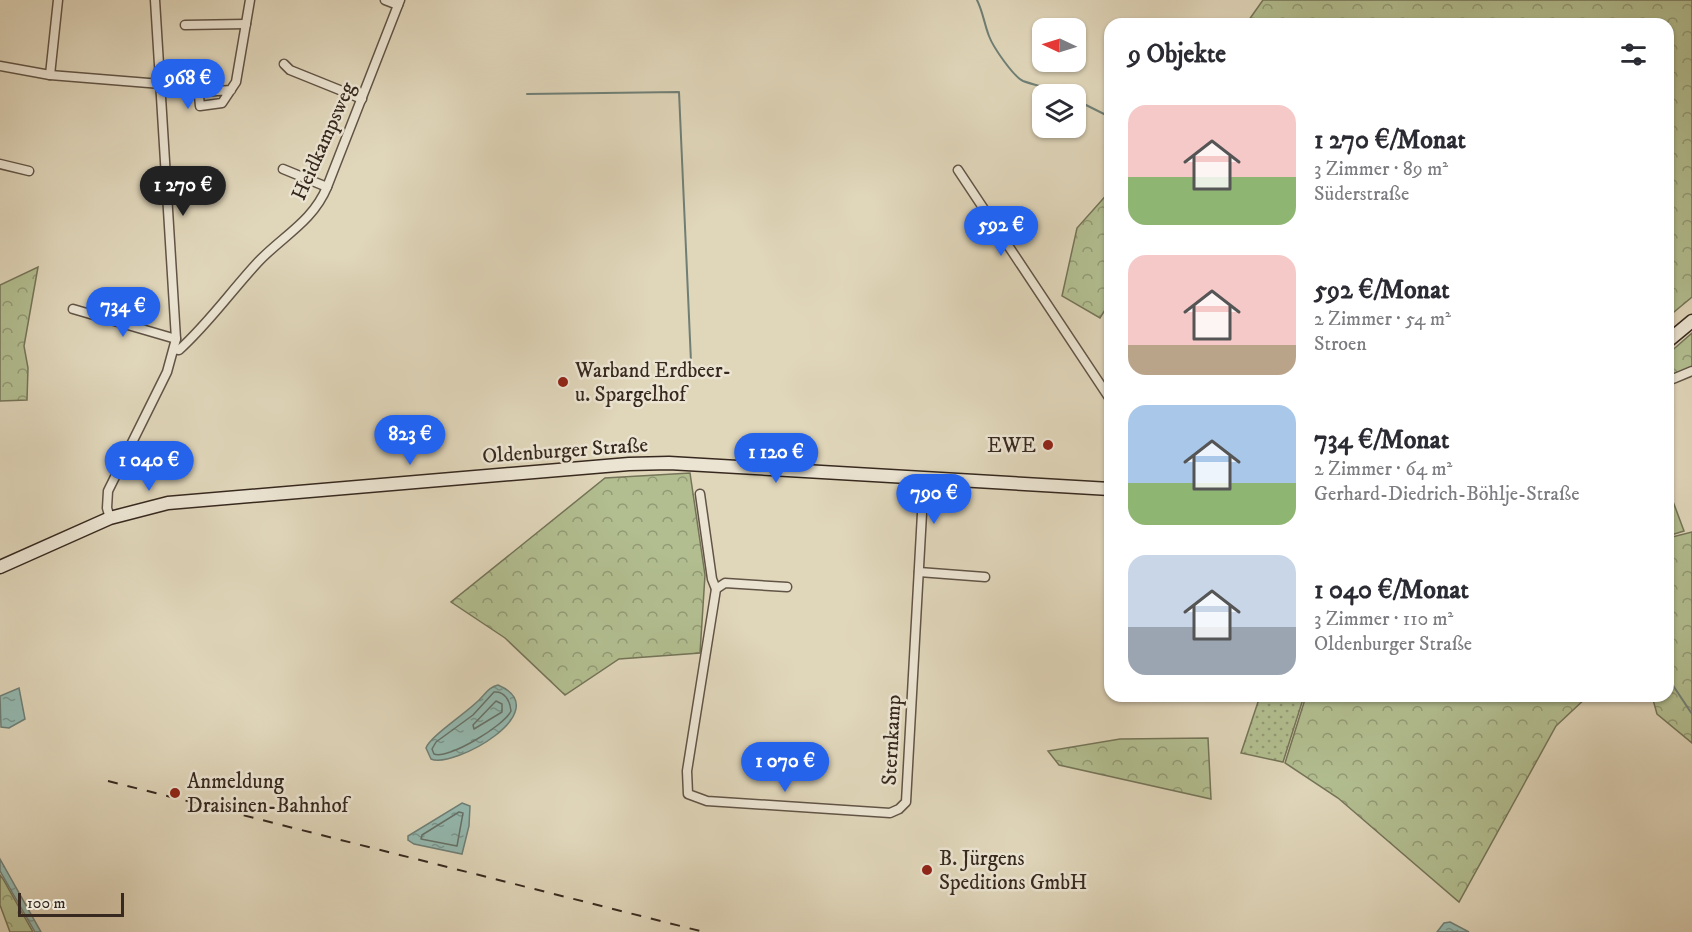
<!DOCTYPE html>
<html lang="de">
<head>
<meta charset="utf-8">
<style>
  body { margin:0; font-family:"IM FELL DW Pica",serif; background:#f7f7f7; color:#2b2b33; height:100vh; display:flex; flex-direction:column; font-size:22px; white-space:nowrap }
  * { box-sizing:border-box; margin:0 }
  p { font-size:20px; color:#7c7c81 }
  .icon { flex:none; width:33px; height:33px; fill:none; stroke:currentColor; stroke-width:2; stroke-linecap:round; stroke-linejoin:round }
  .map { position:relative; flex:1; overflow:hidden }
  .sheet { position:absolute; left:1104px; top:18px; width:570px; height:684px; display:flex; flex-direction:column; background:#fff; border-radius:18px; box-shadow:0 2px 4px #0004 }
  .sheet>* { flex:none }
  .needle { width:39px; rotate:274deg }
  .controls { position:absolute; left:1032px; top:18px; display:grid; gap:12px }
  .controls a { display:grid; place-items:center; width:54px; height:54px; border-radius:12px; background:#fff; box-shadow:0 2px 4px #0004; font-size:30px }
  .scale { position:absolute; left:18px; bottom:15px; width:106px; box-sizing:border-box; padding-left:6px; border:3px solid #37291f; border-top:0; font-size:16px; line-height:21px; white-space:nowrap; color:#37291f; -webkit-text-stroke:4px #ebe4d2; paint-order:stroke }
  .price { position:absolute; translate:-50% -51px; padding:0 14px; border-radius:21px; background:#2563eb; color:#fff; font-size:20px; line-height:39px; filter:drop-shadow(0 2px 3px #0008) }
  .price::after { content:''; position:absolute; left:50%; top:36px; width:18px; height:14px; margin-left:-9px; background:inherit; clip-path:polygon(0 0,100% 0,50% 100%) }
  .price.on { background:#222; color:#fff }
  ul { padding:0; list-style:none }
  li { display:flex; align-items:center; gap:18px; height:150px; padding:0 24px }
  li span { display:grid; place-items:center; flex:none; width:168px; height:120px; border-radius:18px; color:#555 }
  li>.icon { margin-inline-start:auto }
  span .icon { width:72px; height:72px; fill:#fffc; stroke-width:1 }
  li b { font-size:26px }
  h2 { display:flex; justify-content:space-between; align-items:center; height:72px; padding:0 24px; font-size:26px }
  .map>svg:first-child { display:block }
</style>
</head>
<body>
<div class="map">
<svg width="1692" height="932" viewBox="0 0 1692 932">
  <defs>
    <pattern id="forest-crowns" width="20" height="18" patternUnits="userSpaceOnUse" patternTransform="scale(1.5)"><rect width="20" height="18" fill="#b2be90"/><path d="M2 6a3 3 0 1 1 6 0M12 15a3 3 0 1 1 6 0" fill="none" stroke="#929a75"/></pattern>
    <pattern id="garden-dots" width="8" height="8" patternUnits="userSpaceOnUse" patternTransform="scale(1.5)"><rect width="8" height="8" fill="#b2be90"/><path d="M2 2h.1M6 6h.1" fill="none" stroke="#929a75" stroke-width="1.8" stroke-linecap="round"/></pattern>
    <pattern id="water-ripples" width="26" height="14" patternUnits="userSpaceOnUse" patternTransform="scale(1.5)"><rect width="26" height="14" fill="#94b9b0"/><path d="M2 4q2-2 4 0t4 0M15 11q2-2 4 0t4 0" fill="none" stroke="#7a968f"/></pattern>
  </defs>
  <rect width="100%" height="100%" fill="#e0d6ba"/>
  <filter id="stains"><feTurbulence type="fractalNoise" baseFrequency=".00333" numOctaves="4"/><feColorMatrix values="0 0 0 0 .2 0 0 0 0 .09 0 0 0 0 .02 0 0 0 .5 -.17"/></filter>
  <radialGradient id="worn" r=".72"><stop offset=".6" stop-color="#630" stop-opacity="0"/><stop offset="1" stop-color="#630" stop-opacity=".3"/></radialGradient>
  <polygon fill="#b2be90" stroke="#747458" stroke-width="1.5" points="1668,488 1684,531 1668,536"/>
  <g fill="url(#forest-crowns)" stroke="#747458" stroke-width="1.5">
    <polygon points="1263,0 1692,0 1692,297 1668,317 1668,24 1246,24"/>
    <polygon points="1110,191 1110,302 1100,318 1062,296 1077,228"/>
    <polygon points="38,267 24,346 28,368 27,400 0,401 0,285"/>
    <polygon points="1692,333 1692,368 1668,378 1668,354"/>
    <polygon points="690,473 705,575 700,653 619,659 565,695 505,638 451,602 605,478"/>
    <polygon points="1692,532 1692,743 1657,714 1652,696 1668,696 1668,538"/>
    <polygon points="1306,696 1588,696 1556,726 1459,902 1338,798 1285,763"/>
    <polygon points="1208,738 1211,799 1059,765 1048,751 1120,739"/>
    <polygon points="0,875 3,879 33,932 10,932 0,905"/>
  </g>
  <polygon fill="url(#garden-dots)" stroke="#747458" stroke-width="1.5" points="1260,696 1304,696 1283,762 1241,753"/>
  <g fill="url(#water-ripples)" stroke="#6f7f76" stroke-width="1.5">
    <path d="M 498,685 C 558,711 453,769 431,759 L 426,748 C 430,736 468,712 480,699 C 486,693 489,687 498,685 Z"/>
    <polygon points="19,688 25,719 9,728 1,727 0,696"/>
    <polygon points="462,803 470,806 469,826 462,854 414,844 408,840 408,836"/>
    <polygon points="0,859 41,932 35,932 0,871"/>
    <polygon points="1450,922 1469,932 1437,932 1444,923"/>
  </g>
  <g fill="none" stroke-linecap="round" stroke-linejoin="round">
    <g stroke="#667168" stroke-width="1.5">
      <path d="M 494,692 C 505,691 510,701 511,711 C 505,725 448,760 434,754 L 432,749 L 436,742 L 473,715 Z"/>
      <polygon points="496,701 502,704 502,712 474,729 473,725"/>
      <polygon points="459,812 463,813 457,846 421,839 422,835"/>
    </g>
    <g stroke="#6f7f76" stroke-width="2">
      <path d="M 977,0 C 983,12 984,23 989,36 C 993,47 1013,76 1023,81 C 1037,86 1050,88 1064,94"/>
      <polyline points="527,94 679,92 691,362"/>
      <polyline points="1076,100 1110,117"/>
      <polyline points="1668,678 1692,714"/>
    </g>
    <g stroke="#615446" stroke-width="11">
      <g id="minor">
        <polyline points="385,0 398,5"/>
        <polyline points="185,25 246,24"/>
        <polyline points="284,64 290,70 362,99"/>
        <polyline points="0,66 50,75 161,84"/>
        <polyline points="50,75 58,0"/>
        <polyline points="231,90 203,92 199,96 200,106 222,103 236,82 250,0"/>
        <polyline points="0,164 29,171"/>
        <polyline points="283,169 327,187"/>
        <polyline points="958,170 1110,399"/>
        <polyline points="73,309 176,339"/>
        <path d="M 174,349 L 179,350 C 209,323 231,291 259,261 C 283,236 313,221 327,187 L 400,0"/>
        <polyline points="1668,381 1692,371"/>
        <polyline points="700,494 712,579 716,589"/>
        <polyline points="110,518 107,508 108,491 167,372 176,339 155,0"/>
        <polyline points="919,572 985,577"/>
        <polyline points="787,587 725,583 716,589 687,771 688,794 707,801 890,813 899,809 906,802 924,477"/>
      </g>
    </g>
    <g stroke="#37291f" stroke-width="15">
      <g id="secondary">
        <polyline points="1668,341 1692,321"/>
        <polyline points="0,567 110,518 168,503 629,464 669,463 1110,489"/>
      </g>
    </g>
    <use href="#minor" stroke="#ebe4d2" stroke-width="8"/>
    <use href="#secondary" stroke="#ebe4d2" stroke-width="12"/>
    <polyline stroke="#37291f" stroke-width="2" stroke-dasharray="10 10" stroke-linecap="butt" points="108,781 704,932"/>
  </g>
  <g fill="#8f2418" stroke="#ebe4d2" stroke-width="2">
    <circle cx="563" cy="382" r="6"/>
    <circle cx="1048" cy="445" r="6"/>
    <circle cx="175" cy="793" r="6"/>
    <circle cx="927" cy="870" r="6"/>
  </g>
  <g text-anchor="middle" stroke-width="5" stroke-linejoin="round" paint-order="stroke">
    <g font-size="21" fill="#37291f" stroke="#ebe4d2">
      <text transform="translate(323 141) rotate(-66)" y="7">Heidkampsweg</text>
      <text transform="translate(565 450) rotate(-4)" y="7">Oldenburger Straße</text>
      <text transform="translate(891 740) rotate(-87)" y="7">Sternkamp</text>
    </g>
    <g font-size="21" fill="#37291f" stroke="#ebe4d2" text-anchor="start">
      <text x="575" y="377">Warband Erdbeer-<tspan x="575" dy="24">u. Spargelhof</tspan></text>
      <text x="1036" y="452" text-anchor="end">EWE</text>
      <text x="187" y="788">Anmeldung<tspan x="187" dy="24">Draisinen-Bahnhof</tspan></text>
      <text x="939" y="865">B. Jürgens<tspan x="939" dy="24">Speditions GmbH</tspan></text>
    </g>
  </g>
  <rect width="100%" height="100%" filter="url(#stains)"/>
  <rect width="100%" height="100%" fill="url(#worn)"/>
</svg>
<div class="controls">
<a><svg class="needle" viewBox="-14 -14 28 28"><path d="M0-13l5 13h-10z" fill="#e53935"/><path d="M0 13l5-13h-10z" fill="#7c7c81"/></svg></a>
<a><svg class="icon" aria-label="layers" viewBox="0 0 24 24"><path d="M12 4l9 5-9 5-9-5zM3 14l9 5 9-5"/></svg></a>
</div>
<div class="scale">100 m</div>
<b class="price" style="left:188px;top:110px">968 €</b>
<b class="price on" style="left:183px;top:217px">1 270 €</b>
<b class="price" style="left:1001px;top:257px">592 €</b>
<b class="price" style="left:123px;top:338px">734 €</b>
<b class="price" style="left:410px;top:466px">823 €</b>
<b class="price" style="left:776px;top:484px">1 120 €</b>
<b class="price" style="left:149px;top:492px">1 040 €</b>
<b class="price" style="left:934px;top:525px">790 €</b>
<b class="price" style="left:785px;top:793px">1 070 €</b>
<section class="sheet">
<h2>9 Objekte<svg class="icon" aria-label="filters" viewBox="0 0 24 24"><path d="M4 7h16M4 17h16"/><circle cx="9" cy="7" r="2"/><circle cx="15" cy="17" r="2"/></svg></h2>
<ul>
<li><span style="background:linear-gradient(#f6c9c9 60%,#8fb573 0)"><svg class="icon" aria-label="home" viewBox="0 0 24 24"><path d="M3 11l9-7 9 7M6 9v11h12V9"/></svg></span><div><b>1 270 €/Monat</b><p>3 Zimmer · 89 m²</p><p>Süderstraße</p></div></li>
<li><span style="background:linear-gradient(#f6c9c9 75%,#b9a48a 0)"><svg class="icon" aria-label="home" viewBox="0 0 24 24"><path d="M3 11l9-7 9 7M6 9v11h12V9"/></svg></span><div><b>592 €/Monat</b><p>2 Zimmer · 54 m²</p><p>Stroen</p></div></li>
<li><span style="background:linear-gradient(#a9c7e8 65%,#8fb573 0)"><svg class="icon" aria-label="home" viewBox="0 0 24 24"><path d="M3 11l9-7 9 7M6 9v11h12V9"/></svg></span><div><b>734 €/Monat</b><p>2 Zimmer · 64 m²</p><p>Gerhard-Diedrich-Böhlje-Straße</p></div></li>
<li><span style="background:linear-gradient(#c9d6e8 60%,#9aa5b1 0)"><svg class="icon" aria-label="home" viewBox="0 0 24 24"><path d="M3 11l9-7 9 7M6 9v11h12V9"/></svg></span><div><b>1 040 €/Monat</b><p>3 Zimmer · 110 m²</p><p>Oldenburger Straße</p></div></li>
</ul>
</section>
</div>
</body>
</html>
